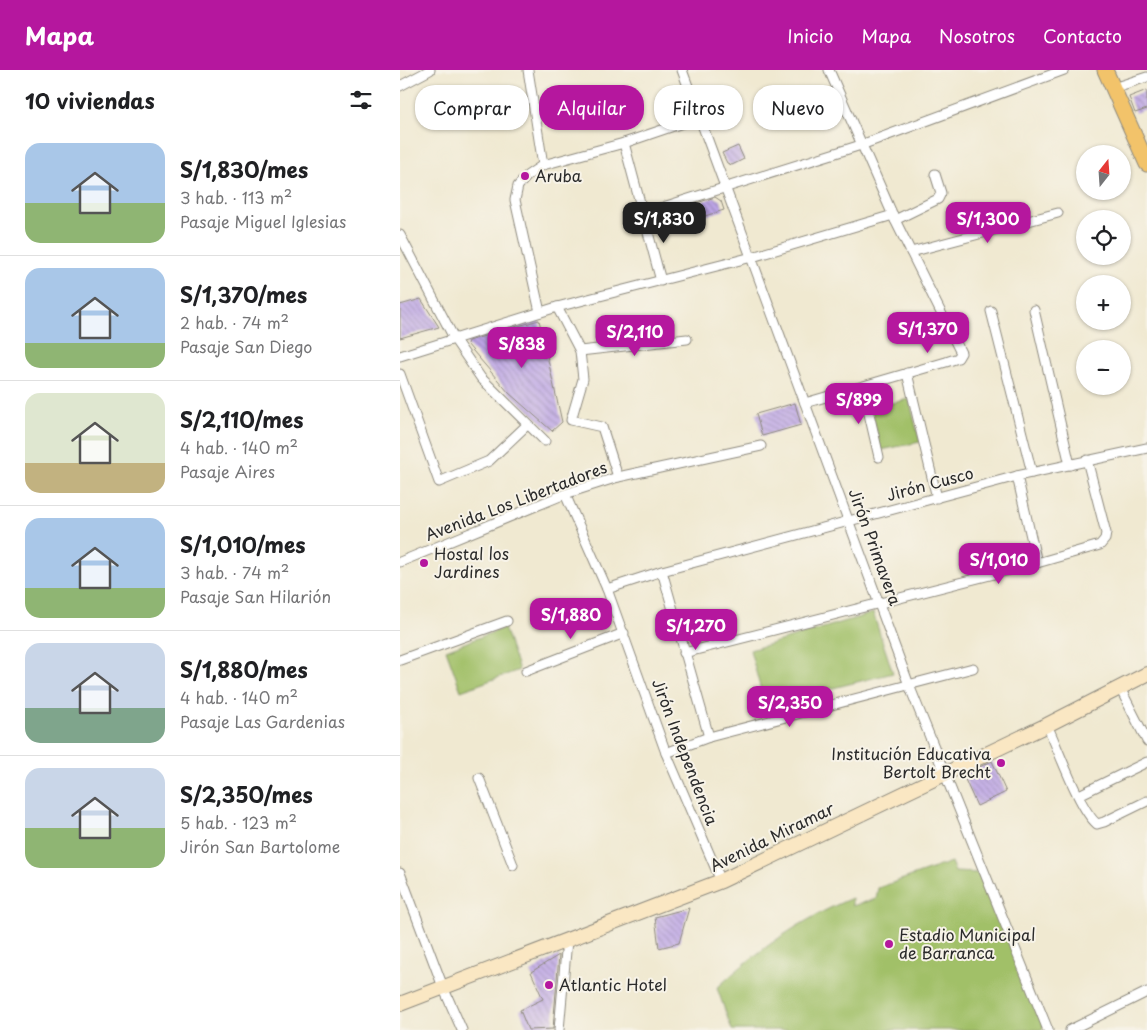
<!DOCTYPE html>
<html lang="es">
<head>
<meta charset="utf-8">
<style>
  body { margin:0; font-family:"Playpen Sans",sans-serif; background:#f6f6f6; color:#202124; height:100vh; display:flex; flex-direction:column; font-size:19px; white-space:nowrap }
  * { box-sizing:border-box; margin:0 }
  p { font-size:16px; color:#757577 }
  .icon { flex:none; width:28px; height:28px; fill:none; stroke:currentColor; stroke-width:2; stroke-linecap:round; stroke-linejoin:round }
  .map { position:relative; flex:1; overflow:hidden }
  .side { display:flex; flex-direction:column; background:#fff; width:400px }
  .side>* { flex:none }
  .guide { position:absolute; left:15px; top:15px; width:475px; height:45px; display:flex; gap:10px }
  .needle { width:32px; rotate:17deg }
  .buttons { position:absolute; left:676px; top:75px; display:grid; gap:10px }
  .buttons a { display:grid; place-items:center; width:55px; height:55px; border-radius:50%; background:#fff; box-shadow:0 1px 4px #0004; font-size:25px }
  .price { position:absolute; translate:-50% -42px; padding:0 11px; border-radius:10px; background:#b5179e; color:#fff; font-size:16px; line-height:32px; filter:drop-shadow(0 1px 2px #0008) }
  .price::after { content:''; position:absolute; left:50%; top:30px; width:15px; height:11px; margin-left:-8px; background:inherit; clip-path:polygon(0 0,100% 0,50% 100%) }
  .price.selected { background:#222; color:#fff }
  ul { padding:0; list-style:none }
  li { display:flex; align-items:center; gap:15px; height:125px; padding:0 25px }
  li+li { border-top:1px solid #e0e0e0 }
  li span { display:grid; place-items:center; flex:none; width:140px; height:100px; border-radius:15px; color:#555 }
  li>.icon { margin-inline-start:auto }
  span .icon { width:60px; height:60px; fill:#fffc; stroke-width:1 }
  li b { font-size:21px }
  h2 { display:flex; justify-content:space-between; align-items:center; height:60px; padding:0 25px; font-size:21px }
  .chip { padding:0 18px; border-radius:20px; background:#fff; box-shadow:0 1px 4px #0004; font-size:18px; line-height:45px }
  .chip.selected { background:#b5179e; color:#fff }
  header { display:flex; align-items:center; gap:30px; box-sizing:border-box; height:70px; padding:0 25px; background:#b5179e; color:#fff }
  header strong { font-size:24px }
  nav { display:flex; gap:28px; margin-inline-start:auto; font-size:18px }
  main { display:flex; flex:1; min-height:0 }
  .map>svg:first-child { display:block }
</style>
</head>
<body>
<header>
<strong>Mapa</strong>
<nav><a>Inicio</a><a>Mapa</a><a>Nosotros</a><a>Contacto</a></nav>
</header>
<main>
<section class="side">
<h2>10 viviendas<svg class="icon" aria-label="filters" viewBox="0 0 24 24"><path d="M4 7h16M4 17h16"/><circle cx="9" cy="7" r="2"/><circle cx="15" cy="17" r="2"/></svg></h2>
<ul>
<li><span style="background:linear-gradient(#a9c7e8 60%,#8fb573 0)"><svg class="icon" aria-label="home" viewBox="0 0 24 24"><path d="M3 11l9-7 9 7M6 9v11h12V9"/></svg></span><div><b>S/1,830/mes</b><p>3 hab. · 113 m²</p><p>Pasaje Miguel Iglesias</p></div></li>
<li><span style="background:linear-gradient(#a9c7e8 75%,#8fb573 0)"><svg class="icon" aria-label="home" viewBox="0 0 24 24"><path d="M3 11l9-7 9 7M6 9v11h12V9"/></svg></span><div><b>S/1,370/mes</b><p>2 hab. · 74 m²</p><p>Pasaje San Diego</p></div></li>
<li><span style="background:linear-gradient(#dfe7d0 70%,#c2b280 0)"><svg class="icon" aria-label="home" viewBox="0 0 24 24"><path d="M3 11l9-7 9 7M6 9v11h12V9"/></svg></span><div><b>S/2,110/mes</b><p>4 hab. · 140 m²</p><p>Pasaje Aires</p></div></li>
<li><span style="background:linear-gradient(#a9c7e8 70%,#8fb573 0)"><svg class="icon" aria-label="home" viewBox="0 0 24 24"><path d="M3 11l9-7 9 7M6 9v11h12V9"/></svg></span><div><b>S/1,010/mes</b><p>3 hab. · 74 m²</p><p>Pasaje San Hilarión</p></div></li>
<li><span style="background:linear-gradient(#c9d6e8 65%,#7fa58c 0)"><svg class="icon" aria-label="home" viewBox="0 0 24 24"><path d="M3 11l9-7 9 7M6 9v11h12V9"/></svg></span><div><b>S/1,880/mes</b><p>4 hab. · 140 m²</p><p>Pasaje Las Gardenias</p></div></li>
<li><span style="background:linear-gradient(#c9d6e8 60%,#8fb573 0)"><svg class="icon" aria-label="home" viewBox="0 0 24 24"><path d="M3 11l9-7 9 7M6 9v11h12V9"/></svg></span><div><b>S/2,350/mes</b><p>5 hab. · 123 m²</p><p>Jirón San Bartolome</p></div></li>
</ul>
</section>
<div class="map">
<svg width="747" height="960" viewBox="0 0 747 960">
  <defs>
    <pattern id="building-back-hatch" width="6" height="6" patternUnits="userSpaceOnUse" patternTransform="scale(1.25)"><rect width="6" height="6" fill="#bca4e5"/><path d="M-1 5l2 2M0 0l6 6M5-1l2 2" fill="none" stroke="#9986ba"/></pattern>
  </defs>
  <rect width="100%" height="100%" fill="#f7f3e8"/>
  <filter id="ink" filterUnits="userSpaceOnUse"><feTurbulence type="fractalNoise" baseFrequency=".02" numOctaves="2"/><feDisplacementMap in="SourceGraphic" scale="10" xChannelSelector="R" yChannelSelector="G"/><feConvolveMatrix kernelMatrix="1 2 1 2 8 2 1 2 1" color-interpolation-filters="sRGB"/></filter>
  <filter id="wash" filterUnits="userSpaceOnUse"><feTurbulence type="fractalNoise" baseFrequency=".0096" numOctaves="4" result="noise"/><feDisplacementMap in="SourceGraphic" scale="20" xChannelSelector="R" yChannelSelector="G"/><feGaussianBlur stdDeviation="1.12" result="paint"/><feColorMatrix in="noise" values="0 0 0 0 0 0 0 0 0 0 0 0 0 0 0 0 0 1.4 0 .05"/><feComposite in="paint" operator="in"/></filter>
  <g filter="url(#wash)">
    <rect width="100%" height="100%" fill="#f0e9d1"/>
    <g fill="#a1c068" stroke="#66764a">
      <polygon points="509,329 520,372 481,380 471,338"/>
      <polygon points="473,543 493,603 365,635 350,580"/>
      <polygon points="104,558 119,600 61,621 46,580"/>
      <path d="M 551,792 L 555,802 L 579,803 L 644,953 L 642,960 L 332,960 L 317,918 C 358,880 400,850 452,828 L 452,836 L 476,829 L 478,818 Z"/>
    </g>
    <g id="blocks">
      <g fill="url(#building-back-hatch)">
        <polygon points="747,20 747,39 735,43 729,27"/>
        <polygon points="338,76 344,89 332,95 327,93 322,83"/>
        <polygon points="315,127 321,131 324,140 289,151 285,137"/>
        <polygon points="21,229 39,257 0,268 0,235"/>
        <polygon points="139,250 162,352 152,361 109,323 67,274 68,271"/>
        <polygon points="395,333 401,355 362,366 356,344"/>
        <polygon points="592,691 606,722 577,736 563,705"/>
        <polygon points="289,838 279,873 259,878 255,847"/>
        <polygon points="159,885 153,959 128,960 120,940 143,929 131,902"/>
      </g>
    </g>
  </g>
  <g filter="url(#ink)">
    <use href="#blocks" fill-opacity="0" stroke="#8e8a7e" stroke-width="1"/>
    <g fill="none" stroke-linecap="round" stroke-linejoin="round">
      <g stroke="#8e8a7e" stroke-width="11">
        <g id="street">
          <polyline points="128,0 143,95"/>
          <polyline points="282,0 509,615 648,960"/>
          <polyline points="0,16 30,0"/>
          <polyline points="713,18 747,7"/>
          <polyline points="224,73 261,211"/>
          <polyline points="244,143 461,75 664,0"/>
          <polyline points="495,150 538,129 541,123 535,104"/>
          <polyline points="0,165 55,270 81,308 145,371"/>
          <polyline points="511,182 658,143"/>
          <polyline points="157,237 180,281 183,309 171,350 202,357 218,407"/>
          <polyline points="634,240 670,395"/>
          <polyline points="591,241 632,403"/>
          <polyline points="140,242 115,130 118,116 128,105 143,95 224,73 300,47"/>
          <polyline points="180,281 287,269"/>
          <polyline points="0,286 157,237 352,187 493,145"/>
          <polyline points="507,303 537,428"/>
          <polyline points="0,304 39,412 89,391 127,355"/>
          <polyline points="463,318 479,387"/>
          <polyline points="405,333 546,292 558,288 561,283 495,150 429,0"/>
          <polyline points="617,406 637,493"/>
          <polyline points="165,424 207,519 266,683 321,811"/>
          <polyline points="0,492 165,424 218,407 361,376"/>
          <polyline points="262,501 309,667"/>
          <polyline points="207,519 262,501 617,406 747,378"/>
          <polyline points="284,583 637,493 700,475 705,469 706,463 687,390"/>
          <polyline points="0,590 107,551"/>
          <polyline points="126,601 224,563"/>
          <polyline points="719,616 747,671"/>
          <path d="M 647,655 C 658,678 679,739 697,754 L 704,752 L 747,731"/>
          <polyline points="266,683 309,667 573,598"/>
          <polyline points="79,708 113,795"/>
          <polyline points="679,725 747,692"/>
          <polyline points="0,803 43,917 62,960"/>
          <polyline points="159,960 167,870"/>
          <polyline points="670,960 747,922"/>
        </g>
      </g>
      <g stroke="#8e8a7e" stroke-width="16">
        <polyline id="secondary" points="0,934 321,811 647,655 747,604"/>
      </g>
      <g stroke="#8e8a7e" stroke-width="17">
        <polyline id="primary" points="705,0 747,94"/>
      </g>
      <use href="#street" stroke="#fff" stroke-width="9"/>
      <use href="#secondary" stroke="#fae7c3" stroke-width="14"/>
      <use href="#primary" stroke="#f2c36a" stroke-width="15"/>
    </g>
  </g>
  <g fill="#b5179e" stroke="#f7f3e8" stroke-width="2">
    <circle cx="125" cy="106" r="5"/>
    <circle cx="24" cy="493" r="5"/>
    <circle cx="601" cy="693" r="5"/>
    <circle cx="489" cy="874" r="5"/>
    <circle cx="149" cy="915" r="5"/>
  </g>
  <g text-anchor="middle" stroke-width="4" stroke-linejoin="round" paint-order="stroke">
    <g font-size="16" fill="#2b2b2b" stroke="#f7f3e8" text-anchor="start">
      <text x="135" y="112">Aruba</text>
      <text x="34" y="490">Hostal los<tspan x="34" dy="18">Jardines</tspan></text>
      <text x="591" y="690" text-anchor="end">Institución Educativa<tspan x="591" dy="18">Bertolt Brecht</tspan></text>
      <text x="499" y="871">Estadio Municipal<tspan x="499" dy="18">de Barranca</tspan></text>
      <text x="159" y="921">Atlantic Hotel</text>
    </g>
    <g font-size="16" fill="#2b2b2b" stroke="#f7f3e8">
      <text transform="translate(530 414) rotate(-15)" y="6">Jirón Cusco</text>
      <text transform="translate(116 431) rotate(-21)" y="6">Avenida Los Libertadores</text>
      <text transform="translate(475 477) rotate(70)" y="6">Jirón Primavera</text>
      <text transform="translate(285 682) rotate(69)" y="6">Jirón Independencia</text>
      <text transform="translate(372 767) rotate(-26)" y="6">Avenida Miramar</text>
    </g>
  </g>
</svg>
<div class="buttons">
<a><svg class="needle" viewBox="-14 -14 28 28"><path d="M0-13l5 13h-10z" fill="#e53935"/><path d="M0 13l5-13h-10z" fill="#757577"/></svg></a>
<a><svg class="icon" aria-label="locate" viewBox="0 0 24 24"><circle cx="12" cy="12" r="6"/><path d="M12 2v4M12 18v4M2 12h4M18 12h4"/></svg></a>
<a>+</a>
<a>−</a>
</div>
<b class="price selected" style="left:264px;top:174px">S/1,830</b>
<b class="price" style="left:588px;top:174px">S/1,300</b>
<b class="price" style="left:528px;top:284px">S/1,370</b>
<b class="price" style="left:235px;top:287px">S/2,110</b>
<b class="price" style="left:122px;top:299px">S/838</b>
<b class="price" style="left:459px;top:355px">S/899</b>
<b class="price" style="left:599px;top:515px">S/1,010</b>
<b class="price" style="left:171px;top:570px">S/1,880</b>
<b class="price" style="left:296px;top:581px">S/1,270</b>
<b class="price" style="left:390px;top:658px">S/2,350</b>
<div class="guide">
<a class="chip">Comprar</a>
<a class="chip selected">Alquilar</a>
<a class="chip">Filtros</a>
<a class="chip">Nuevo</a>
</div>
</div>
</main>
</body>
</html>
